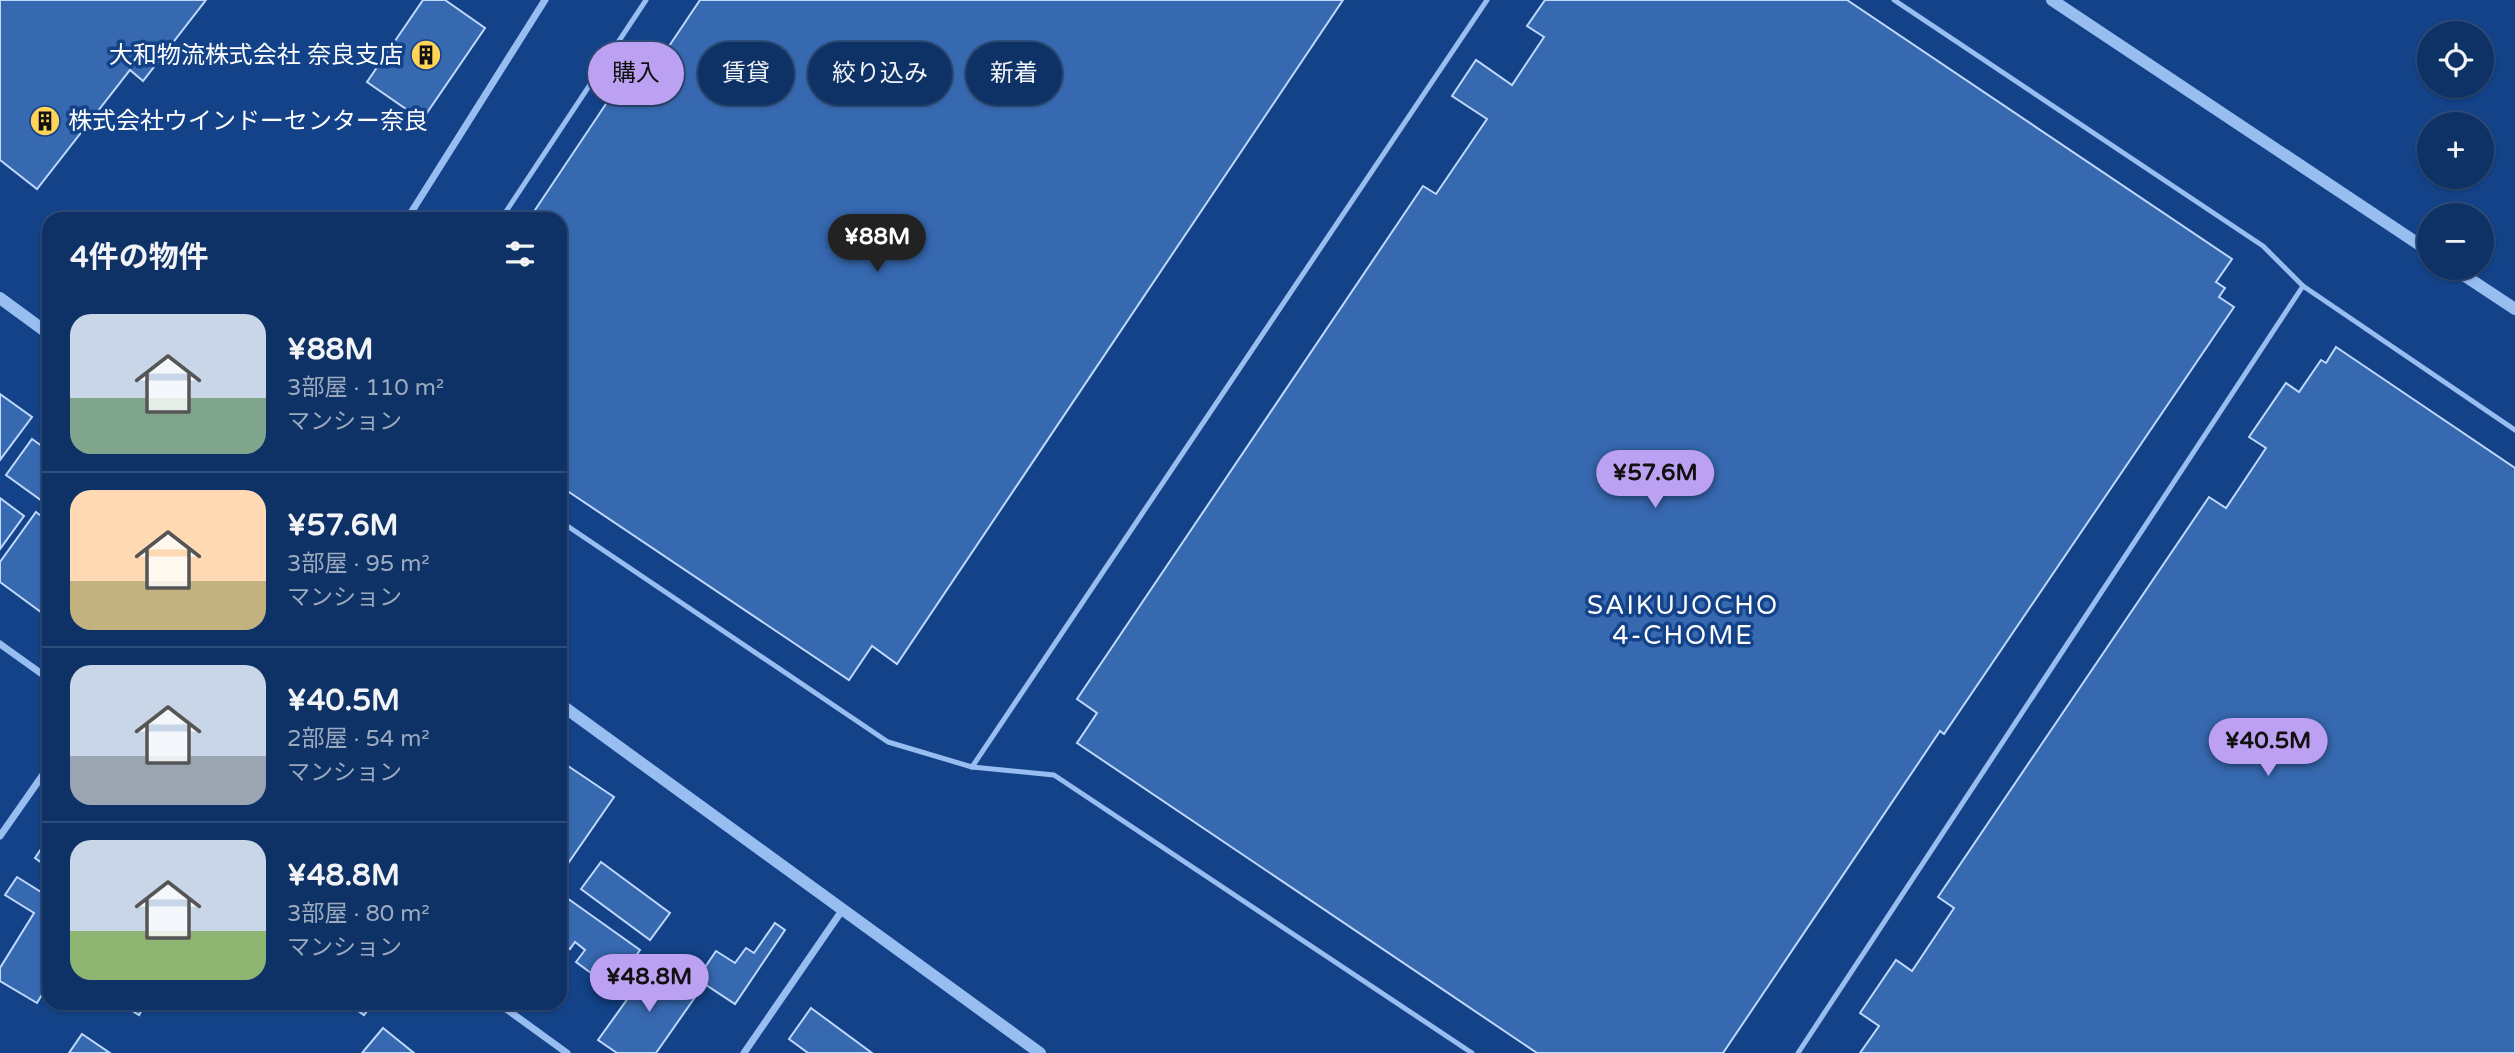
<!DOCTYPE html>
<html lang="ja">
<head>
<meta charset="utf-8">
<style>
  body { margin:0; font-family:"Varela Round","Noto Sans JP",sans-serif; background:#1c3e6f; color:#f1f3f6; height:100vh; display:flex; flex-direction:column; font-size:26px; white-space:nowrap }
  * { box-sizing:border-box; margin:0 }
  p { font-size:23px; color:#9baabf }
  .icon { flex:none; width:38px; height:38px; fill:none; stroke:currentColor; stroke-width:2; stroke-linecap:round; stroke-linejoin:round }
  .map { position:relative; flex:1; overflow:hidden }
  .sheet { position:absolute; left:42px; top:212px; width:525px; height:798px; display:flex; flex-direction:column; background:#0e3266; border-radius:21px; box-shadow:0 2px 5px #0004,0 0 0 2px #2e4d7a }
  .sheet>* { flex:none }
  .guide { position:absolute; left:588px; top:42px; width:665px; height:63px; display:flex; gap:14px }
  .controls { position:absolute; left:2417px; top:21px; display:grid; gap:14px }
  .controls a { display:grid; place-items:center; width:77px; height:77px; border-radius:50%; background:#0e3266; box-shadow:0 2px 5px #0004,0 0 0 2px #2e4d7a; font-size:35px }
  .price { position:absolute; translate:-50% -60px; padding:0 16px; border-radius:24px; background:#bca0f2; color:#111; font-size:23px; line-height:46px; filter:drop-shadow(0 2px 4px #0008) }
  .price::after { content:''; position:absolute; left:50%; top:42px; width:21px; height:16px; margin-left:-10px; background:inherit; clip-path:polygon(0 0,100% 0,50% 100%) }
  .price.current { background:#222; color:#fff }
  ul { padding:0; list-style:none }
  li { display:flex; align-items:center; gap:21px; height:175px; padding:0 28px }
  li+li { border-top:2px solid #2e4d7a }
  li span { display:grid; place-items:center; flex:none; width:196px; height:140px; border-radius:21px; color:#555 }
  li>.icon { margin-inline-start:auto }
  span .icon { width:84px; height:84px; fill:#fffc; stroke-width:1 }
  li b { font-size:30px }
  h2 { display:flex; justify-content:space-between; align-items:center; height:84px; padding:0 28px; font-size:30px }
  .chip { padding:0 24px; border-radius:32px; background:#0e3266; box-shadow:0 2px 5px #0004,0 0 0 2px #2e4d7a; font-size:24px; line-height:63px }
  .chip.current { background:#bca0f2; color:#111 }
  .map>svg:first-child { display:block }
</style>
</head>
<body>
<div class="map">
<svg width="2515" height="1053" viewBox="0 0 2515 1053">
  <rect width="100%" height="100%" fill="#134288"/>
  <g fill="#3769b1" stroke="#bfd8fc" stroke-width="2">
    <polygon points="0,0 206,0 143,81 130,70 37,189 0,160"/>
    <polygon points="423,0 445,0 485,28 422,120 367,82"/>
    <polygon points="700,0 1343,0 897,664 872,646 849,680 560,486 560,219 529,219 628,71 645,82"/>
    <polygon points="1545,0 1847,0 2232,259 2216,282 2225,288 2219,297 2234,307 1944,734 1940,731 1723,1053 1537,1053 1077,743 1097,713 1077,699 1423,186 1436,194 1487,119 1452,96 1476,60 1512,85 1544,37 1527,26"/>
    <polygon points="2336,347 2515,468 2515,1053 1860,1053 1879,1026 1860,1013 1896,960 1912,971 1954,908 1938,897 2209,497 2226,508 2266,448 2249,437 2286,383 2299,392 2321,360 2326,363"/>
    <polygon points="0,394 32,417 0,460"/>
    <polygon points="32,439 49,451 49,506 6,475"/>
    <polygon points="0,498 24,516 0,549"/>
    <polygon points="36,512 49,522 49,618 0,582 0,562"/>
    <polygon points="565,764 614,797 560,875 560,772"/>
    <polygon points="49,837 49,868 35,858"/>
    <polygon points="601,862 670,913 650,940 581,889"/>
    <polygon points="17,877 49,897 49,983 37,1003 0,981 0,968 34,913 5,895"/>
    <polygon points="560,893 640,950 613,989 576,962 585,950 575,942 570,949 561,942 566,935 560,930"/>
    <polygon points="775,923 785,930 735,1004 697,979 716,951 735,963 746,948 754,953"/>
    <polygon points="654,962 698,993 656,1053 617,1053 598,1040"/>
    <polygon points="120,1003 146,1003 139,1015"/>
    <polygon points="347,1003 373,1003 364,1015"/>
    <polygon points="811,1008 872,1053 808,1053 789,1039"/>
    <polygon points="383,1028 414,1053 362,1053"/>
    <polygon points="82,1034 110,1053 69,1053"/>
  </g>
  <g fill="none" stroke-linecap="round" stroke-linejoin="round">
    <g stroke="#98bdf0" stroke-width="5">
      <polyline points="1894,0 2263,246 2303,286"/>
      <polyline points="501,219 646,0"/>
      <polyline points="560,521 888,742 972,767 1054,775 1472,1053"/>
      <polyline points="972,767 1487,0"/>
      <polyline points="1798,1053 2303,286 2515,430"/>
    </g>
    <g stroke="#98bdf0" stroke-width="7">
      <polyline points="407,219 545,0"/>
      <polyline points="0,644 49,679"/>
      <polyline points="0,836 49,766"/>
      <polyline points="498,1003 567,1053"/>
      <polyline points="744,1053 843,909"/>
    </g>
    <g stroke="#98bdf0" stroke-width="12">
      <polyline points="2052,0 2429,251"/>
      <polyline points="2453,268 2515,309"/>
      <polyline points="0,298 49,334"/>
      <polyline points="560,704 1040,1053"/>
    </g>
  </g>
  <defs>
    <g id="building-disc" transform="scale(1.575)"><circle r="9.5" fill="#ffd457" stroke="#134288"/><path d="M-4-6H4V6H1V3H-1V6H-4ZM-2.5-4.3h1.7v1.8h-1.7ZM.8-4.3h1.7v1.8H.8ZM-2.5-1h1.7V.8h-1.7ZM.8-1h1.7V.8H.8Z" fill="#111"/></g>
  </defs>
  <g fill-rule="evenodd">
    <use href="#building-disc" x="426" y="55"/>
    <use href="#building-disc" x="45" y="121"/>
  </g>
  <g text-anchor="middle" stroke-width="7" stroke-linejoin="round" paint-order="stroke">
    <g font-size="24" fill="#fff" stroke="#134288" text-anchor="end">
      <text x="403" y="63">大和物流株式会社 奈良支店</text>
      <text x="68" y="129" text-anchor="start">株式会社ウインドーセンター奈良</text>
    </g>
    <g font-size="26" letter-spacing="2" fill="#fff" stroke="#134288">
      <text x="1683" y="614">SAIKUJOCHO<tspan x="1683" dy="30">4-CHOME</tspan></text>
    </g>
  </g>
</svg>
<div class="controls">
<a><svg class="icon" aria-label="locate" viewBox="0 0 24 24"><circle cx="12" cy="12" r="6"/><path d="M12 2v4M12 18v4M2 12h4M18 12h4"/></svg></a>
<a>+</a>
<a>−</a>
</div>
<b class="price current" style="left:877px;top:274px">¥88M</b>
<b class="price" style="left:1655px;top:510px">¥57.6M</b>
<b class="price" style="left:2268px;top:778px">¥40.5M</b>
<b class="price" style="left:649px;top:1014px">¥48.8M</b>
<div class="guide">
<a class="chip current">購入</a>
<a class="chip">賃貸</a>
<a class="chip">絞り込み</a>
<a class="chip">新着</a>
</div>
<section class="sheet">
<h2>4件の物件<svg class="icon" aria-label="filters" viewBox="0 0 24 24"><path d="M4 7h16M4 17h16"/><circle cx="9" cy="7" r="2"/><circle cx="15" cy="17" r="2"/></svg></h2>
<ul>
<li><span style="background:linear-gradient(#c9d6e8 60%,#7fa58c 0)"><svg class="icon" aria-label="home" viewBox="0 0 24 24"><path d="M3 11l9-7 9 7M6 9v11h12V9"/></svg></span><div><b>¥88M</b><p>3部屋 · 110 m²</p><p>マンション</p></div></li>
<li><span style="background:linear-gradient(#ffd9b3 65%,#c2b280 0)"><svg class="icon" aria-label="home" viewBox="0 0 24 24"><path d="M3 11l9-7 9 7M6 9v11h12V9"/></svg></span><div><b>¥57.6M</b><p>3部屋 · 95 m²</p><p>マンション</p></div></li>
<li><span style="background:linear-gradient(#c9d6e8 65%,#9aa5b1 0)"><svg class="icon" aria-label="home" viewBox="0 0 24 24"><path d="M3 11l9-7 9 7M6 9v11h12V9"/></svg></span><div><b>¥40.5M</b><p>2部屋 · 54 m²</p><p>マンション</p></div></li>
<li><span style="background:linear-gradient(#c9d6e8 65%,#8fb573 0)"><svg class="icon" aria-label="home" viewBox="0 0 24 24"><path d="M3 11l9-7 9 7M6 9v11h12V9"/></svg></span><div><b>¥48.8M</b><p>3部屋 · 80 m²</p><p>マンション</p></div></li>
</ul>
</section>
</div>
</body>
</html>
